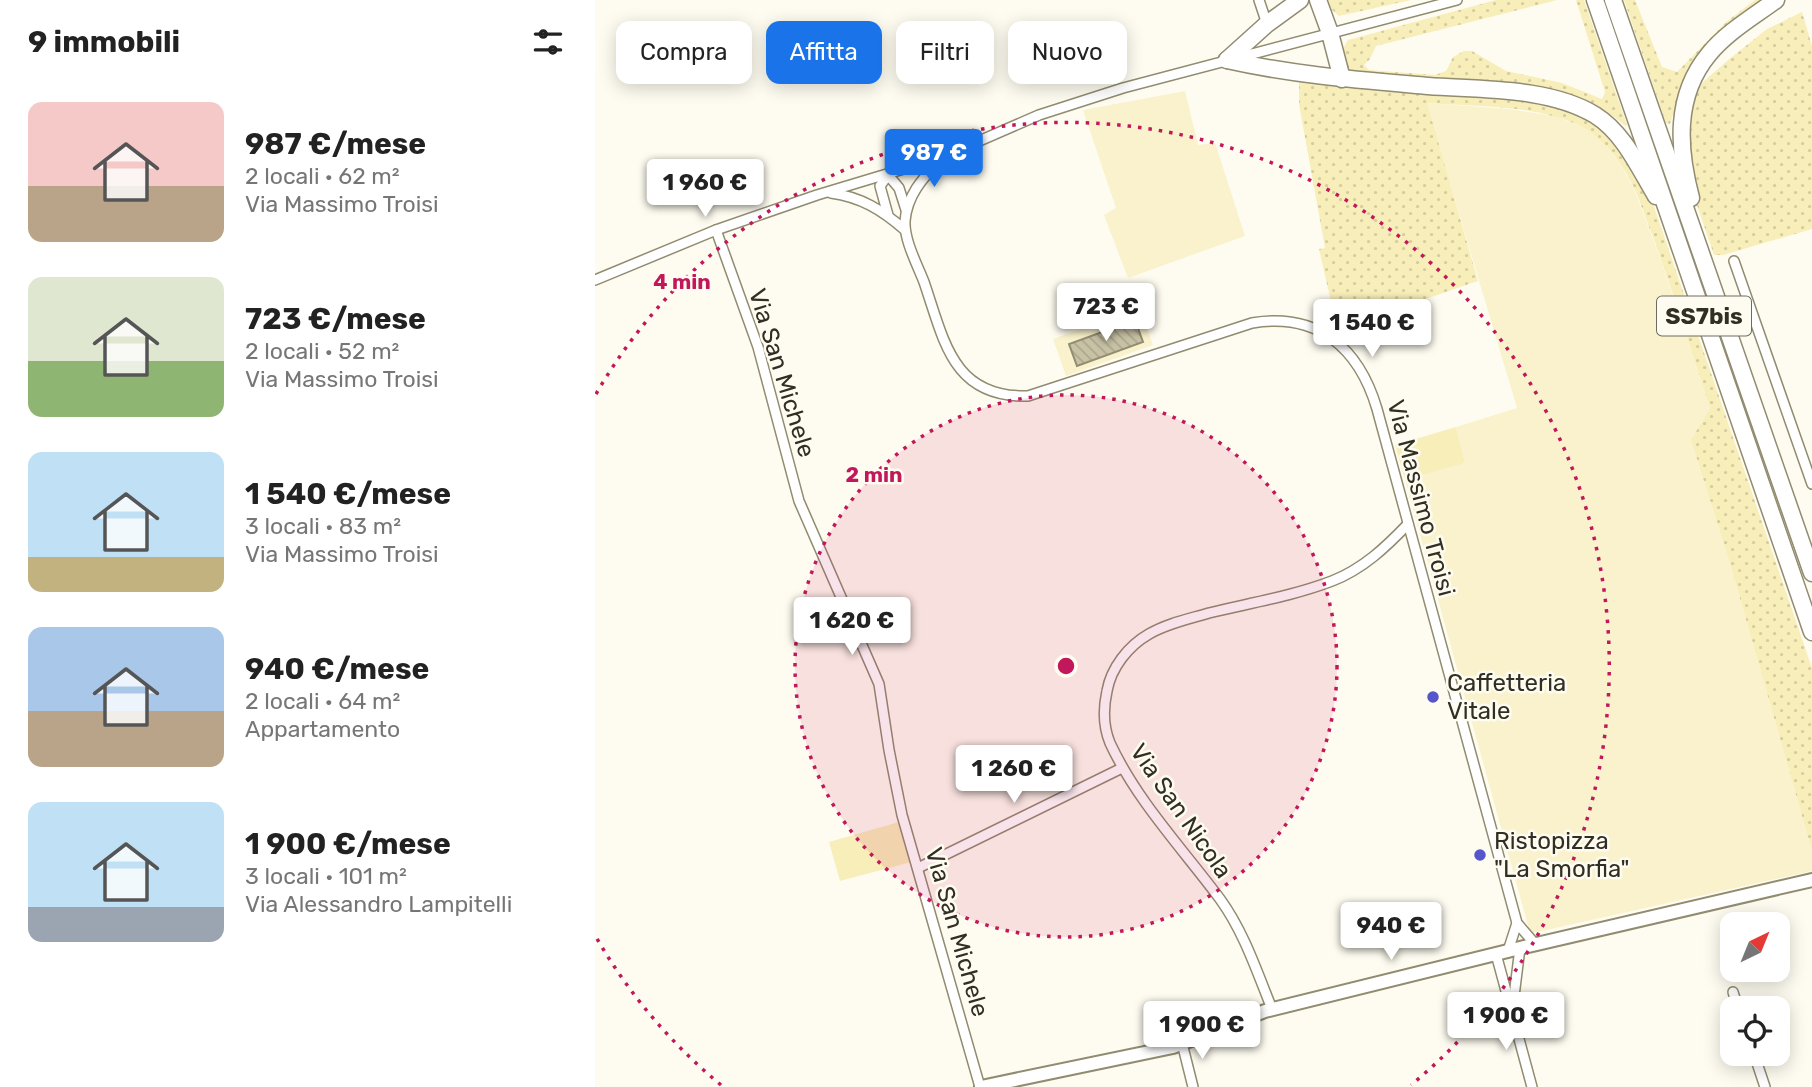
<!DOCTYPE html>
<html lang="it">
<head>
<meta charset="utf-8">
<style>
  body { margin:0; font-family:Rubik,sans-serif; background:#f2f2f2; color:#222; height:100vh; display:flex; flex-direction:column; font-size:26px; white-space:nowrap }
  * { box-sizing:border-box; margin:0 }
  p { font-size:23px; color:#767676 }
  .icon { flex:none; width:38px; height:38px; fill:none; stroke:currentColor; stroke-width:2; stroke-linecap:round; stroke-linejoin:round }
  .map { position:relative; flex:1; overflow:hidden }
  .drawer { display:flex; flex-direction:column; background:#fff; width:595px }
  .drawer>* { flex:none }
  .guide { position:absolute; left:21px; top:21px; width:665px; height:63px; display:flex; gap:14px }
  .needle { width:46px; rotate:43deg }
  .buttons { position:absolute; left:1125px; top:912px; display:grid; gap:14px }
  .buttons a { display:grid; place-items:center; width:70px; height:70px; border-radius:14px; background:#fff; box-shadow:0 4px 18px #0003; font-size:35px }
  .price { position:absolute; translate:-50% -60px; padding:0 16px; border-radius:7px; background:#fff; color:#222; font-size:23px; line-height:46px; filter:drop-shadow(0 2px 4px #0008) }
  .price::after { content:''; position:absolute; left:50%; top:42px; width:21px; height:16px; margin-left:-10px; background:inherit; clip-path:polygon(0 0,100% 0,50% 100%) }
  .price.active { background:#1a73e8; color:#fff }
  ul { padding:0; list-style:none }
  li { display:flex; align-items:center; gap:21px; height:175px; padding:0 28px }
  li span { display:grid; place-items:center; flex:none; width:196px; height:140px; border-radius:14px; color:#555 }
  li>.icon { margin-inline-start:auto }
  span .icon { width:84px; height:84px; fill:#fffc; stroke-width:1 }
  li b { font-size:30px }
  h2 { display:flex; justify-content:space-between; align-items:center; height:84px; padding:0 28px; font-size:30px }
  .pill { padding:0 24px; border-radius:14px; background:#fff; box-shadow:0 4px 18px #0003; font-size:24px; line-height:63px }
  .pill.active { background:#1a73e8; color:#fff }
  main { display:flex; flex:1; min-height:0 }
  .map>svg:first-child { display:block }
</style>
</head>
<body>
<main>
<section class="drawer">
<h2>9 immobili<svg class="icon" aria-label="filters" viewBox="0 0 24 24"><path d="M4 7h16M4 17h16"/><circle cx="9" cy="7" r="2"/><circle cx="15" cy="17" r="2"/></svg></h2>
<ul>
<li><span style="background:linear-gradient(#f6c9c9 60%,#b9a48a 0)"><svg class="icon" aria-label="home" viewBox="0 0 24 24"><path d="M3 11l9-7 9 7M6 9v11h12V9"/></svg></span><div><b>987 €/mese</b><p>2 locali · 62 m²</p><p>Via Massimo Troisi</p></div></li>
<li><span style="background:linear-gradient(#dfe7d0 60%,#8fb573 0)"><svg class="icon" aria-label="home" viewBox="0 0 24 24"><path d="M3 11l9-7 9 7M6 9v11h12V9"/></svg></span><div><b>723 €/mese</b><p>2 locali · 52 m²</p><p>Via Massimo Troisi</p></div></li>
<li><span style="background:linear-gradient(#bfe0f5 75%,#c2b280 0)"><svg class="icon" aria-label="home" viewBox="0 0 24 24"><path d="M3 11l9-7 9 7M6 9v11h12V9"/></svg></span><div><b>1 540 €/mese</b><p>3 locali · 83 m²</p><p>Via Massimo Troisi</p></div></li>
<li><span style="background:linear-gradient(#a9c7e8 60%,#b9a48a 0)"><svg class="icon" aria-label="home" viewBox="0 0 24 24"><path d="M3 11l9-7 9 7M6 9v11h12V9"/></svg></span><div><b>940 €/mese</b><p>2 locali · 64 m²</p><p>Appartamento</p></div></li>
<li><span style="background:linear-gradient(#bfe0f5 75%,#9aa5b1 0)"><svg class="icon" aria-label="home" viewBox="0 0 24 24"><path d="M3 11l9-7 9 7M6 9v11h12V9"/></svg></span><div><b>1 900 €/mese</b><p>3 locali · 101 m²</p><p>Via Alessandro Lampitelli</p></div></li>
</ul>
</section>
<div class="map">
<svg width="1217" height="1087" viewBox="0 0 1217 1087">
  <defs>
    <pattern id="grass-dots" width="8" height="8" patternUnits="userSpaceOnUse" patternTransform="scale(1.75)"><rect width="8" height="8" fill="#f8eeba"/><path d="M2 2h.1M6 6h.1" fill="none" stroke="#d5cca0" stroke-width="1.8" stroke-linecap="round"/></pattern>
    <pattern id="building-back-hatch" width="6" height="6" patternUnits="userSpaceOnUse" patternTransform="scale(1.75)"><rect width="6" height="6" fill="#c8c2a5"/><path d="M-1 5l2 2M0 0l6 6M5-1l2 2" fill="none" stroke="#aca78e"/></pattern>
  </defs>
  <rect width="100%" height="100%" fill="#fefcf0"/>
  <g fill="#f9f2cc">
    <polygon points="590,91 603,145 620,143 650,236 533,278 509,215 521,208 488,110"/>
    <polygon points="831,103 914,109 959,116 985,126 1005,138 1025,164 1039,189 1065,258 1115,408 1096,440 1136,567 1217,851 1217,871 938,933 934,929 810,480 870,463 861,427 922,408"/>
    <polygon points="544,308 558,345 471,376 458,339"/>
  </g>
  <g fill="url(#grass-dots)">
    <polygon points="733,0 816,0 744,16 736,9"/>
    <path d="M 901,0 L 962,0 L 781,46 L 775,59 L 769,65 L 774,70 L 840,75 L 851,71 L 858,57 L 869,51 L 877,51 L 911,71 L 967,83 L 1007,99 L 1010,92 L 981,0 L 989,0 L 1032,125 L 1030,126 C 986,85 922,85 864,80 C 830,78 797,75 763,73 C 746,68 743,54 753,40 Z"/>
    <polygon points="1029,0 1040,0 1067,67 1082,72 1131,22 1160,0 1169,0 1107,53 1091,76 1075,124 1071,123"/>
    <polygon points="1207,12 1217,46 1217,229 1128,255 1119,255 1101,202 1091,149 1096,102 1108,82 1132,61 1172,29"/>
    <path d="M 704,82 L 947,102 L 971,109 L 1011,129 L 1056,198 L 1217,668 L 1217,851 L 1136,567 L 1096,440 L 1115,408 C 1096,352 1079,295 1059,240 C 1052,223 1047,206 1040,190 C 1028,165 1010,138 985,126 C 939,104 882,107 832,103 L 883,281 L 755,325 L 757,342 L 742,328 L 724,249 L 730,248 L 704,104 Z"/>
  </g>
  <g fill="#f8eeba">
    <polygon points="861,427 870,463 810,480 800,445"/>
    <polygon points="304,822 316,862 245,881 234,842"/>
  </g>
  <polygon fill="url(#building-back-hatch)" stroke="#928d72" stroke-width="2" points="540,320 548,342 482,366 474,344"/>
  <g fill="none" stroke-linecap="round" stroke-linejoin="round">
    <g stroke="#918b70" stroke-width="12">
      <g id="street">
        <polyline points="664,0 672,24"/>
        <path d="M 347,157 C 330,176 312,194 310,221 C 309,240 322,264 329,282 C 349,340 357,398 433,396 L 657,323 C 723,312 764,348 782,409 L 922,923 L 940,944"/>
        <polyline points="293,175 304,188 311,210"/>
        <path d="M 236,193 C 266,197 287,210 310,230"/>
        <polyline points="293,215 285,186 293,175"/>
        <polyline points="121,230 163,347 204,501 284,684 294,750 307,815 385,1087"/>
        <polyline points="1139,261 1217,484"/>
        <polyline points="0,280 121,230 222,195 345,158 444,115 528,88 862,0"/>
        <polyline points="323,868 527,768"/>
        <polyline points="913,951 922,923"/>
        <polyline points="901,954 937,1087"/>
        <polyline points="1138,992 1143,1008"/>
        <polyline points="918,1004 925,948"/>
        <path d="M 677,1009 C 662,972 649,932 625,899 C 587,848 542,801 515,743 C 508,726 508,709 512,691 C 516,668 533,646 554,634 C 573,623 594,619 614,613 C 655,603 698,596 737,581 C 768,569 791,547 813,524"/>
        <polyline points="587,1043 598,1087"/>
        <polyline points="1159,1054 1170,1087"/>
      </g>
    </g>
    <g stroke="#918b70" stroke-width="16">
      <polyline id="secondary" points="386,1087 578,1047 670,1011 929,947 1217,880"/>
    </g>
    <g stroke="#918b70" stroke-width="19">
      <g id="highway">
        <polyline points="723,0 735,33 747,79"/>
        <polyline points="1000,0 1217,632"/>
        <polyline points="1018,0 1217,573"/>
        <path d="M 632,60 C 698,75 765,80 833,86 C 886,90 954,87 1000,115 C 1029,133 1044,168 1061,196"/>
        <polyline points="632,60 672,24 705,0"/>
        <path d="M 1096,198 C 1083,149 1079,96 1114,54 C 1132,32 1158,17 1181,0"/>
      </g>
    </g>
    <use href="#street" stroke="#fff" stroke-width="9"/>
    <use href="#secondary" stroke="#fff" stroke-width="12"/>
    <use href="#highway" stroke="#fff" stroke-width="16"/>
  </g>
  <circle cx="471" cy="666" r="271" fill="#c2185b" fill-opacity=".12"/>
  <g fill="none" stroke="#c2185b" stroke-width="3.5" stroke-dasharray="3.5 7">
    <circle cx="471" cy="666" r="271"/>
    <path d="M126 1085A543 543 0 0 1 1 937M1 394A543 543 0 1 1 816 1085"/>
  </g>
  <g fill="#5655cc" stroke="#fefcf0" stroke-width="2.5">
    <circle cx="838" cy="697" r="7"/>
    <circle cx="885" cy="855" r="7"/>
  </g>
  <g text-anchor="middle" stroke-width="5" stroke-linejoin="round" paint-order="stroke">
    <rect fill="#fefcf0" stroke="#6e6c60" stroke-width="2" x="1062" y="296.5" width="94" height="39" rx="5"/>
    <g font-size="23" font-weight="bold" fill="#312f23">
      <text x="1109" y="324">SS7bis</text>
    </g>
    <g font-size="24" fill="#312f23" stroke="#fefcf0">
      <text transform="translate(187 373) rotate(73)" y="8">Via San Michele</text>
      <text transform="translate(826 498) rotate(75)" y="8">Via Massimo Troisi</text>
      <text transform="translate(586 811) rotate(55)" y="8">Via San Nicola</text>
      <text transform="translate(362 932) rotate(74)" y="8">Via San Michele</text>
    </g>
    <g font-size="24" fill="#312f23" stroke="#fefcf0" text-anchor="start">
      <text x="852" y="691">Caffetteria<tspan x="852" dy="28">Vitale</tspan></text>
      <text x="899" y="849">Ristopizza<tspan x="899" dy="28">"La Smorfia"</tspan></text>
    </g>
  </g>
  <circle cx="471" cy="666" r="10" fill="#c2185b" stroke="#fefcf0" stroke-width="3.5"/>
  <g font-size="21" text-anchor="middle" font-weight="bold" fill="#c2185b" stroke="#fefcf0" stroke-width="5" stroke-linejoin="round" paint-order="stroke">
    <text x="87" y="289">4 min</text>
    <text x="279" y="482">2 min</text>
  </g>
</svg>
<div class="buttons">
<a><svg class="needle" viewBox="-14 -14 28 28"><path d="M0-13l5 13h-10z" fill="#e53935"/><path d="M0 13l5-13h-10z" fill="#767676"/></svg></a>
<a><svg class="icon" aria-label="locate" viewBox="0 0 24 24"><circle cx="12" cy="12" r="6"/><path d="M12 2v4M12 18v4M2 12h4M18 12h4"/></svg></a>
</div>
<b class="price active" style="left:339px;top:189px">987 €</b>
<b class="price" style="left:110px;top:219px">1 960 €</b>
<b class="price" style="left:511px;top:343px">723 €</b>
<b class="price" style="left:777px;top:359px">1 540 €</b>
<b class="price" style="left:257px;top:657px">1 620 €</b>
<b class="price" style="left:419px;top:805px">1 260 €</b>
<b class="price" style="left:796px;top:962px">940 €</b>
<b class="price" style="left:911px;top:1052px">1 900 €</b>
<b class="price" style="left:607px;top:1061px">1 900 €</b>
<div class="guide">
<a class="pill">Compra</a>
<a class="pill active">Affitta</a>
<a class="pill">Filtri</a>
<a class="pill">Nuovo</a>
</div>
</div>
</main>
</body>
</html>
